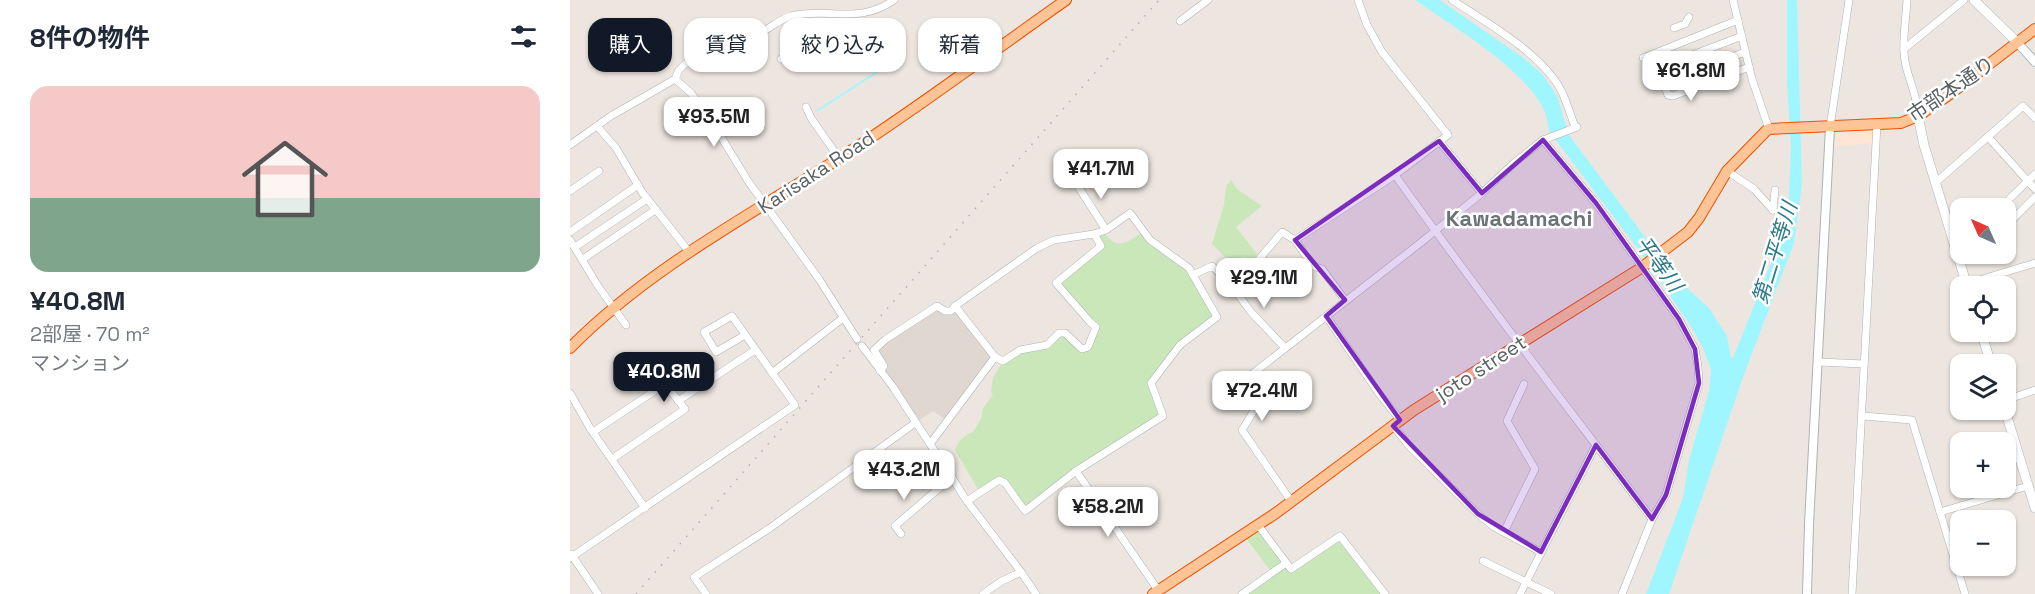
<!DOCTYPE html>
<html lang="ja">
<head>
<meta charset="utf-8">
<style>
  body { margin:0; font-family:"Space Grotesk","Noto Sans JP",sans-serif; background:#f6f6f7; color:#1f2937; height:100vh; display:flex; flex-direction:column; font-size:22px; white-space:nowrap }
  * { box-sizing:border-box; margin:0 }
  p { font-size:20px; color:#747a83 }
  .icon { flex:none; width:33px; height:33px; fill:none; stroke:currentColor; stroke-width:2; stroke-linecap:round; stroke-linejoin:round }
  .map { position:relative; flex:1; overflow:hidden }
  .panel { display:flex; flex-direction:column; background:#fff; width:570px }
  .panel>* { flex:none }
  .top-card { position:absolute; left:18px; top:18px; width:570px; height:54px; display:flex; gap:12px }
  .needle { width:39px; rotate:315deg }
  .controls { position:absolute; left:1380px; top:198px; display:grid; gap:12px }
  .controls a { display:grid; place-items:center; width:66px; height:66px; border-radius:12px; background:#fff; box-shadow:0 2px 4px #0004; font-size:30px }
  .price { position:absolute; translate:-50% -51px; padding:0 14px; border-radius:12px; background:#fff; color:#222; font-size:20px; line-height:39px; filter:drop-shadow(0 2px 3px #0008) }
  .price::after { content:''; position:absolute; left:50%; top:36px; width:18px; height:14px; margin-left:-9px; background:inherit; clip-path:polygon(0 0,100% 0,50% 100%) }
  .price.on { background:#111827; color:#fff }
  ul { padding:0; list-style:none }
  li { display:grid; align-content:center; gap:12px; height:318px; padding:0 30px }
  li+li { border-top:2px solid #e0e1e3 }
  li span { display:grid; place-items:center; height:186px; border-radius:18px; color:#555 }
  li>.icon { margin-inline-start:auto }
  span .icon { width:108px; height:108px; fill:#fffc; stroke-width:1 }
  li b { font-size:26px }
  h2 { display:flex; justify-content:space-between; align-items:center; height:72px; padding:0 30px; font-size:26px }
  .chip { padding:0 21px; border-radius:18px; background:#fff; box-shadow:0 2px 4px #0004; font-size:21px; line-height:54px }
  .chip.on { background:#111827; color:#fff }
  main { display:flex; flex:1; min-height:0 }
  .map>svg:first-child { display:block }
</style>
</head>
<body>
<main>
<section class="panel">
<h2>8件の物件<svg class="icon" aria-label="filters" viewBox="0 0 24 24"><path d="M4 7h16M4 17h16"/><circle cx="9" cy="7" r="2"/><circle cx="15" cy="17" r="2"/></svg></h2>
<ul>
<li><span style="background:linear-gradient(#f6c9c9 60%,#7fa58c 0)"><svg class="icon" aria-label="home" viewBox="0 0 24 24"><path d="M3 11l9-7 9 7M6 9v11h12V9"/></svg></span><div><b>¥40.8M</b><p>2部屋 · 70 m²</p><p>マンション</p></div></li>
</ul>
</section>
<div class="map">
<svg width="1465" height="594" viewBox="0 0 1465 594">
  <rect width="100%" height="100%" fill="#ede6e0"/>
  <polygon fill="#ffe6d4" points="1304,127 1303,143 1265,146 1267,131"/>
  <polygon fill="#e0d7d1" points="367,306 375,311 385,306 425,357 377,421 363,411 345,423 304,351"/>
  <g fill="#cae7ba">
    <polygon points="661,180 667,189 692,206 666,227 687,254 682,261 674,257 665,267 642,244 654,205 656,186"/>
    <path d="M 534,232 C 547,252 557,242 573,232 L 619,268 L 647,317 L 623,335 L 581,383 L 593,416 L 506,471 L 455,511 L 435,480 L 409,491 L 385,450 C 388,441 394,435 403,432 L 411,419 L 413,408 L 423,395 L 421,392 L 423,378 L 433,361 L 450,350 L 477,345 L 489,333 L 511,348 L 518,346 L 526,327 L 486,283 L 531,247 L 524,234 Z"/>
    <polygon points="688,529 721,571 768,540 811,594 673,594 703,574 675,537"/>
  </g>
  <path fill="#9ff6ff" d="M 845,0 L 870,0 L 955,59 L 973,75 L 987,96 L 999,135 L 1104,276 L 1139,308 L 1157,336 L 1161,358 L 1163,358 L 1202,261 L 1210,225 L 1218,215 L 1221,148 L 1217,84 L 1217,0 L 1227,0 L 1232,184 L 1224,243 L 1173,377 L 1099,594 L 1076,594 L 1113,498 L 1119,460 L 1139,391 L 1141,370 L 1133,348 L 1120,325 L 1071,253 L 979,131 C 978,125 977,118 975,112 C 956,69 883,27 845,0 Z"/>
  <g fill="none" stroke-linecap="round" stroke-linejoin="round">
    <polyline stroke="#9ff6ff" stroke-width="1.5" points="247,111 316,66"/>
    <g stroke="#acb3b5" stroke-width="8">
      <g id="minor">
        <path d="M 882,0 C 916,22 974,55 992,92 C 997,103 1001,116 1005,127"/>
        <polyline points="1163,0 1182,79 1199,129"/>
        <path d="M 1337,0 C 1336,21 1331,45 1336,66 C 1340,83 1348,98 1348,116"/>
        <polyline points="610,21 638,0"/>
        <polyline points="1104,28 1115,24 1119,17"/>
        <polyline points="1334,49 1394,0"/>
        <polyline points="1073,58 1168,20"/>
        <polyline points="211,59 234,41"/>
        <polyline points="1088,68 1098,95 1103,96 1179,67"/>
        <polyline points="1078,72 1172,36"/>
        <polyline points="105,79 121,93 142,122 178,181 249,279 287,339"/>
        <polyline points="1094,83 1175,52"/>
        <polyline points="236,107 241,118 269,158"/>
        <polyline points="27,126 46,148 72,192 120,253"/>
        <polyline points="1260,127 1279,0"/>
        <polyline points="1418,137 1465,189"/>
        <polyline points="869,141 912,193"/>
        <path d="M 0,145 L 41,116 L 105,79 L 109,70 L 115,64 C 140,52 168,45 192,32 C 202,27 210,19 221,16 C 259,7 289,25 324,0"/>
        <polyline points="1157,171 1184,189 1203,210"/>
        <path d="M 825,175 C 908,292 996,405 1082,519 L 1096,495 L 1129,383 L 1128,366 L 1125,349 L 1109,319 L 1026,203 L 973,140"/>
        <polyline points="506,183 536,230"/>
        <polyline points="1365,183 1453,106 1465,118"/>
        <polyline points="0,191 29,171"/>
        <polyline points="1432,206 1465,174"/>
        <polyline points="1203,210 1205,190"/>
        <polyline points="1442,220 1465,197"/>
        <polyline points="0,232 68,185"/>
        <polyline points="0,240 28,286 56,325"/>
        <polyline points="725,240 743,266 752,269 775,300"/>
        <polyline points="5,247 77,199"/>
        <polyline points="13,259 85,210"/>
        <polyline points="623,275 642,266 659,282 685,264 712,232 725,240 825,175 878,135 812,52 797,25 788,0"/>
        <polyline points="659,282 681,312 715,348"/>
        <polyline points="1396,284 1465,263"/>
        <polyline points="756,316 808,392 830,420"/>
        <polyline points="292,346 323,387 397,501 429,480 435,483 455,511 506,471 593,416 581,383 610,345 647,317 619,268 580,240 560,213 536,230 524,234 484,240 467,248 385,306 425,357 360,444"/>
        <polyline points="425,357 433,361 450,350 477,345 489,333 495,333 512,349 518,347 526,327 520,322 486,283 531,246 524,234"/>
        <polyline points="1249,362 1294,364"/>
        <polyline points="310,371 314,366 304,350 316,339 367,306 375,311 381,311 385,306"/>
        <polyline points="202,373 273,318"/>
        <polyline points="0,393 20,428 75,508"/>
        <polyline points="1436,400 1465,390"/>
        <polyline points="108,401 185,350"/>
        <polyline points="1293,416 1342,420 1395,594"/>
        <polyline points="823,426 841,448 908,514 924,527 971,552"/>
        <polyline points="23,432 95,384 115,409 42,459"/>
        <polyline points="506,471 588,590"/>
        <polyline points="397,501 451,572"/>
        <polyline points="721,501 672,430 685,409 668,385 849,244 912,193 944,163 973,140 1007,127"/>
        <polyline points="1370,512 1458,486"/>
        <polyline points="688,525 721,569 770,536 815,594"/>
        <polyline points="934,532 965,469 937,421 954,384"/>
        <polyline points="331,534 325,526 382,477"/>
        <polyline points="1,554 28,594"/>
        <polyline points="0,558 225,405 162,316 134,332 146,352 175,335"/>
        <polyline points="913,561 981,594"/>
        <polyline points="136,594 124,577 200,528 345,423"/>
        <polyline points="413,594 432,581 451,572 466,594"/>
        <polyline points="672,594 716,563"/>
        <polyline points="950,594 1026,445"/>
        <polyline points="1052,594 1082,519"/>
        <polyline points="1282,594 1307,124"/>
      </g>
    </g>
    <g stroke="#acb3b5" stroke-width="10">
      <g id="tertiary">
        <polyline points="1447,42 1465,62"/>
        <polyline points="1237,594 1239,524 1260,127"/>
      </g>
    </g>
    <g stroke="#adb5b7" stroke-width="10">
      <g id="secondary">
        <polyline points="1404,0 1447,42"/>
        <polyline points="1348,116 1354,145 1397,286"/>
        <polyline points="1411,332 1421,364"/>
        <polyline points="1435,410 1465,508"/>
      </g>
    </g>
    <g stroke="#ee5100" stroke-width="12">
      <g id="trunk">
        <path d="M 0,348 C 79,268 182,214 276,154 C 351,106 423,51 496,0"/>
        <polyline points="583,594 706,513 844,410 1071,268 1118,232 1129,218 1157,171 1196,131 1199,129 1331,123 1348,116 1380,94 1465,29"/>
      </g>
    </g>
    <use href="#minor" stroke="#fff" stroke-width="7"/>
    <use href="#tertiary" stroke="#fff" stroke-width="8"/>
    <use href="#secondary" stroke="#fff" stroke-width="9"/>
    <use href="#trunk" stroke="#ffc495" stroke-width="10"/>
    <polyline stroke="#b0b1b2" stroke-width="1.5" stroke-dasharray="1.5 8" stroke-linecap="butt" points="66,594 589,0"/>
  </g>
  <path fill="#7b2cbf" fill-opacity="0.2" stroke="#7b2cbf" stroke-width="4.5" stroke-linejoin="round" d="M 973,140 L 1026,203 L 1109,319 L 1125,349 L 1129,383 L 1096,495 L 1082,519 L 1026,445 L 971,552 L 908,514 L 823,426 L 830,420 L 756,316 L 775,300 L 725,240 L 869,141 L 912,193 Z"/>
  <g text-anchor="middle" stroke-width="5" stroke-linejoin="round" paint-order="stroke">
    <g font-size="20" fill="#596163" stroke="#fff">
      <text transform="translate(1381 89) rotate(-34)" y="7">市部本通り</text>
      <text transform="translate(246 172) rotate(-33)" y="7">Karisaka Road</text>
      <text transform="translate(911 368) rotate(-33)" y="7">joto street</text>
    </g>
    <g font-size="21" font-style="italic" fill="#2c7a89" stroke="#fff">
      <text transform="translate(1205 253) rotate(-73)" y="7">第二平等川</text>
      <text transform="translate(1089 264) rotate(54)" y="7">平等川</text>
    </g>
    <g font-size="22" font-weight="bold" fill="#6a7375" stroke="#fff">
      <text x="949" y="226">Kawadamachi</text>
    </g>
  </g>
</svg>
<div class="controls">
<a><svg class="needle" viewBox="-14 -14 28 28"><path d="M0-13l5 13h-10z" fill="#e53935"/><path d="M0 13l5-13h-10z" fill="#747a83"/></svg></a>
<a><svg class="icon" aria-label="locate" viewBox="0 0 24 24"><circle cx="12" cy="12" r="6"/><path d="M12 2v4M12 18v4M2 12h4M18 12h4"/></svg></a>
<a><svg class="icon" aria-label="layers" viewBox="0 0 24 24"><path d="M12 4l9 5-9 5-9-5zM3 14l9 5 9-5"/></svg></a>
<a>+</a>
<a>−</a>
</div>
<b class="price" style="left:1121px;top:102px">¥61.8M</b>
<b class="price" style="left:144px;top:148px">¥93.5M</b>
<b class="price" style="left:531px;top:200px">¥41.7M</b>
<b class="price" style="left:694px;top:309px">¥29.1M</b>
<b class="price on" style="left:94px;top:403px">¥40.8M</b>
<b class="price" style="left:692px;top:422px">¥72.4M</b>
<b class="price" style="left:334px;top:501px">¥43.2M</b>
<b class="price" style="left:538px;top:538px">¥58.2M</b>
<div class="top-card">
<a class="chip on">購入</a>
<a class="chip">賃貸</a>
<a class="chip">絞り込み</a>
<a class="chip">新着</a>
</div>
</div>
</main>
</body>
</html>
